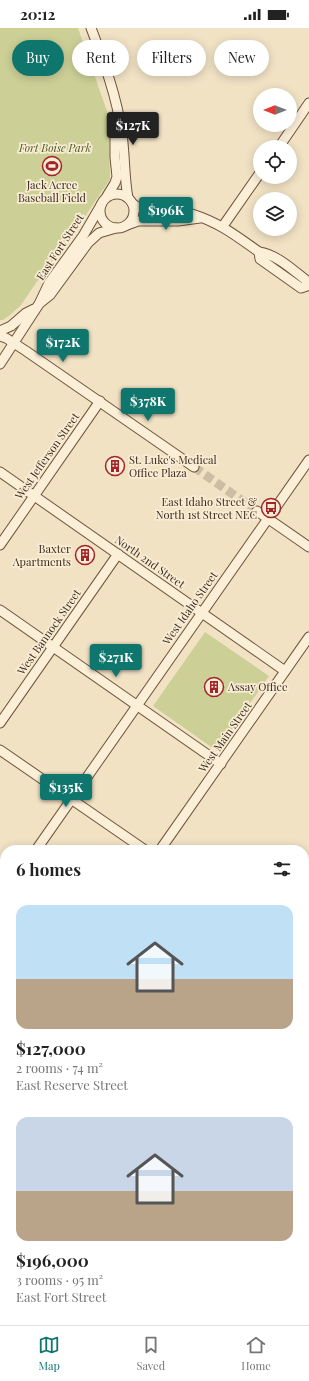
<!DOCTYPE html>
<html lang="en">
<head>
<meta charset="utf-8">
<style>
  body { margin:0; font-family:"Playfair Display",serif; background:#f6f6f6; color:#222; height:100vh; display:flex; flex-direction:column; font-size:15px; white-space:nowrap }
  * { box-sizing:border-box; margin:0 }
  p { font-size:13px; color:#767676 }
  .icon { flex:none; width:22px; height:22px; fill:none; stroke:currentColor; stroke-width:2; stroke-linecap:round; stroke-linejoin:round }
  .map { position:relative; flex:1; overflow:hidden }
  .sheet { position:absolute; left:0px; top:817px; width:309px; height:480px; display:flex; flex-direction:column; background:#fff; border-radius:16px 16px 0 0; box-shadow:0 2px 10px #0003 }
  .sheet>* { flex:none }
  .banner { position:absolute; left:12px; top:12px; width:285px; height:36px; display:flex; gap:8px }
  .needle { width:26px; rotate:270deg }
  .fabs { position:absolute; left:253px; top:60px; display:grid; gap:8px }
  .fabs a { display:grid; place-items:center; width:44px; height:44px; border-radius:50%; background:#fff; box-shadow:0 2px 10px #0003; font-size:20px }
  .price { position:absolute; translate:-50% -34px; padding:0 9px; border-radius:4px; background:#0f766e; color:#fff; font-size:13px; line-height:26px; filter:drop-shadow(0 1px 2px #0008) }
  .price::after { content:''; position:absolute; left:50%; top:24px; width:12px; height:9px; margin-left:-6px; background:inherit; clip-path:polygon(0 0,100% 0,50% 100%) }
  .price.current { background:#222; color:#fff }
  ul { padding:0; list-style:none }
  li { display:grid; align-content:center; gap:8px; height:212px; padding:0 16px }
  li span { display:grid; place-items:center; height:124px; border-radius:12px; color:#555 }
  li>.icon { margin-inline-start:auto }
  span .icon { width:72px; height:72px; fill:#fffc; stroke-width:1 }
  li b { font-size:17px }
  h2 { display:flex; justify-content:space-between; align-items:center; height:48px; padding:0 16px; font-size:17px }
  .tag { padding:0 14px; border-radius:18px; background:#fff; box-shadow:0 2px 10px #0003; font-size:14px; line-height:36px }
  .tag.current { background:#0f766e; color:#fff }
  .status { display:flex; justify-content:space-between; align-items:center; height:28px; padding:0 20px; background:#fff; direction:ltr }
  .status svg { height:11px; fill:currentColor }
  .tab-bar { display:flex; justify-content:space-around; align-items:center; height:56px; border-top:1px solid #e0e0e0; background:#fff; font-size:11px; color:#767676 }
  .tab-bar a { display:grid; justify-items:center; gap:2px }
  .tab-bar .current { color:#0f766e }
  .map>svg:first-child { display:block }
</style>
</head>
<body>
<div class="status"><b>20:12</b><svg viewBox="0 0 49 12"><path d="M0 12V9h3v3zM5 12V6h3v6zM10 12V3h3v9zM15 12V0h3v12zM26 1h20v11H26zM47 4h2v5h-2z"/></svg></div>
<div class="map">
<svg width="309" height="1297" viewBox="0 0 309 1297">
  <rect width="100%" height="100%" fill="#f1e2c4"/>
  <g fill="#ccd096" fill-rule="evenodd">
    <polygon points="0,0 78,0 109,89 110,151 70,211 36,255 21,277 10,287 3,292 0,292"/>
    <path d="M 205,604 L 269,648 L 217,723 L 153,678 ZM 212,648 L 225,657 L 215,670 L 203,661 Z"/>
  </g>
  <g fill="none" stroke-linecap="round" stroke-linejoin="round">
    <polyline stroke="#cdbda3" stroke-width="9" stroke-dasharray="9 4.5" stroke-linecap="butt" points="194,439 257,483"/>
    <g stroke="#6f543c" stroke-width="11">
      <g id="secondary">
        <path d="M 91,0 C 104,34 117,69 122,106 C 125,127 124,148 128,170"/>
        <polyline points="279,119 309,75"/>
        <circle cx="117" cy="183" r="17"/>
        <polyline points="107,168 115,155 117,149 115,129 115,93"/>
        <path d="M 132,175 C 149,190 172,180 192,186 C 220,195 235,207 259,224"/>
        <polyline points="127,197 138,193 178,193 200,190"/>
        <polyline points="223,198 260,145"/>
        <path d="M 259,224 C 276,226 293,242 307,253 L 307,258 L 301,260 L 260,231 Z"/>
        <polyline points="40,275 50,267 88,215 99,205 116,200"/>
        <polyline points="0,303 11,298 26,285 34,281"/>
        <polyline points="0,308 6,310 26,323 194,439"/>
        <polyline points="0,336 39,276 49,255 83,208 101,177"/>
        <polyline points="0,444 285,643"/>
        <polyline points="257,483 309,519"/>
        <polyline points="0,517 100,373"/>
        <polyline points="0,582 221,736"/>
        <polyline points="0,695 118,526"/>
        <polyline points="0,722 145,822"/>
        <polyline points="36,822 309,432"/>
        <polyline points="160,822 309,609"/>
        <polyline points="0,873 5,866"/>
        <polyline points="0,999 5,1003"/>
        <polyline points="0,1052 5,1045"/>
        <polyline points="304,1073 309,1076"/>
        <polyline points="0,1141 5,1145"/>
        <polyline points="304,1212 309,1215"/>
      </g>
    </g>
    <g stroke="#5b412d" stroke-width="12">
      <g id="primary">
        <polyline points="304,1024 309,1018"/>
        <polyline points="217,1292 224,1297"/>
        <polyline points="78,1297 81,1292"/>
      </g>
    </g>
    <use href="#secondary" stroke="#fbefd8" stroke-width="9"/>
    <use href="#primary" stroke="#f7d699" stroke-width="10"/>
  </g>
  <defs>
    <g id="stadium-ring" transform="scale(1)"><circle r="9.5" fill="#f8ecd4" stroke="#a12429" stroke-width="1.5"/><path d="M0-5a6.5 5 0 1 0 0 10a6.5 5 0 1 0 0-10ZM-3.5-1.8h7v3.6h-7Z" fill="#a12429"/></g>
    <g id="building-ring" transform="scale(1)"><circle r="9.5" fill="#f8ecd4" stroke="#a12429" stroke-width="1.5"/><path d="M-4-6H4V6H1V3H-1V6H-4ZM-2.5-4.3h1.7v1.8h-1.7ZM.8-4.3h1.7v1.8H.8ZM-2.5-1h1.7V.8h-1.7ZM.8-1h1.7V.8H.8Z" fill="#a12429"/></g>
    <g id="bus-ring" transform="scale(1)"><circle r="9.5" fill="#f8ecd4" stroke="#a12429" stroke-width="1.5"/><path d="M-5-6H5V4H4V6H2V4H-2V6H-4V4H-5ZM-3.5-4V0h7V-4ZM-3.5 1.2v1.5H-2V1.2ZM2 1.2v1.5H3.5V1.2Z" fill="#a12429"/></g>
  </defs>
  <g fill-rule="evenodd">
    <use href="#stadium-ring" x="52" y="138"/>
    <use href="#building-ring" x="115" y="438"/>
    <use href="#bus-ring" x="271" y="480"/>
    <use href="#building-ring" x="85" y="527"/>
    <use href="#building-ring" x="214" y="659"/>
  </g>
  <g text-anchor="middle" stroke-width="3.5" stroke-linejoin="round" paint-order="stroke">
    <g font-size="11" font-style="italic" fill="#4e5a23" stroke="#f8ecd4">
      <text x="55" y="124">Fort Boise Park</text>
    </g>
    <g font-size="11" fill="#3c2b1e" stroke="#f8ecd4" text-anchor="start">
      <text x="52" y="161" text-anchor="middle">Jack Acree<tspan x="52" dy="13">Baseball Field</tspan></text>
      <text x="129" y="436">St. Luke's Medical<tspan x="129" dy="13">Office Plaza</tspan></text>
      <text x="257" y="478" text-anchor="end">East Idaho Street &amp;<tspan x="257" dy="13">North 1st Street NEC</tspan></text>
      <text x="71" y="525" text-anchor="end">Baxter<tspan x="71" dy="13">Apartments</tspan></text>
      <text x="228" y="663">Assay Office</text>
    </g>
    <g font-size="11" fill="#3c2b1e" stroke="#f8ecd4">
      <text transform="translate(60 219) rotate(-57)" y="4">East Fort Street</text>
      <text transform="translate(47 428) rotate(-55)" y="4">West Jefferson Street</text>
      <text transform="translate(150 534) rotate(35)" y="4">North 2nd Street</text>
      <text transform="translate(190 580) rotate(-55)" y="4">West Idaho Street</text>
      <text transform="translate(49 604) rotate(-55)" y="4">West Bannock Street</text>
      <text transform="translate(225 709) rotate(-55)" y="4">West Main Street</text>
    </g>
  </g>
</svg>
<div class="fabs">
<a><svg class="needle" viewBox="-14 -14 28 28"><path d="M0-13l5 13h-10z" fill="#e53935"/><path d="M0 13l5-13h-10z" fill="#767676"/></svg></a>
<a><svg class="icon" aria-label="locate" viewBox="0 0 24 24"><circle cx="12" cy="12" r="6"/><path d="M12 2v4M12 18v4M2 12h4M18 12h4"/></svg></a>
<a><svg class="icon" aria-label="layers" viewBox="0 0 24 24"><path d="M12 4l9 5-9 5-9-5zM3 14l9 5 9-5"/></svg></a>
</div>
<b class="price current" style="left:133px;top:118px">$127K</b>
<b class="price" style="left:166px;top:203px">$196K</b>
<b class="price" style="left:63px;top:335px">$172K</b>
<b class="price" style="left:148px;top:394px">$378K</b>
<b class="price" style="left:116px;top:650px">$271K</b>
<b class="price" style="left:66px;top:780px">$135K</b>
<div class="banner">
<a class="tag current">Buy</a>
<a class="tag">Rent</a>
<a class="tag">Filters</a>
<a class="tag">New</a>
</div>
<section class="sheet">
<h2>6 homes<svg class="icon" aria-label="filters" viewBox="0 0 24 24"><path d="M4 7h16M4 17h16"/><circle cx="9" cy="7" r="2"/><circle cx="15" cy="17" r="2"/></svg></h2>
<ul>
<li><span style="background:linear-gradient(#bfe0f5 60%,#b9a48a 0)"><svg class="icon" aria-label="home" viewBox="0 0 24 24"><path d="M3 11l9-7 9 7M6 9v11h12V9"/></svg></span><div><b>$127,000</b><p>2 rooms · 74 m²</p><p>East Reserve Street</p></div></li>
<li><span style="background:linear-gradient(#c9d6e8 60%,#b9a48a 0)"><svg class="icon" aria-label="home" viewBox="0 0 24 24"><path d="M3 11l9-7 9 7M6 9v11h12V9"/></svg></span><div><b>$196,000</b><p>3 rooms · 95 m²</p><p>East Fort Street</p></div></li>
</ul>
</section>
</div>
<nav class="tab-bar">
<a class="current"><svg class="icon" aria-label="map" viewBox="0 0 24 24"><path d="M3 6l6-2 6 2 6-2v14l-6 2-6-2-6 2zM9 4v14M15 6v14"/></svg>Map</a>
<a><svg class="icon" aria-label="saved" viewBox="0 0 24 24"><path d="M7 4h10v16l-5-4-5 4z"/></svg>Saved</a>
<a><svg class="icon" aria-label="home" viewBox="0 0 24 24"><path d="M3 11l9-7 9 7M6 9v11h12V9"/></svg>Home</a>
</nav>
</body>
</html>
